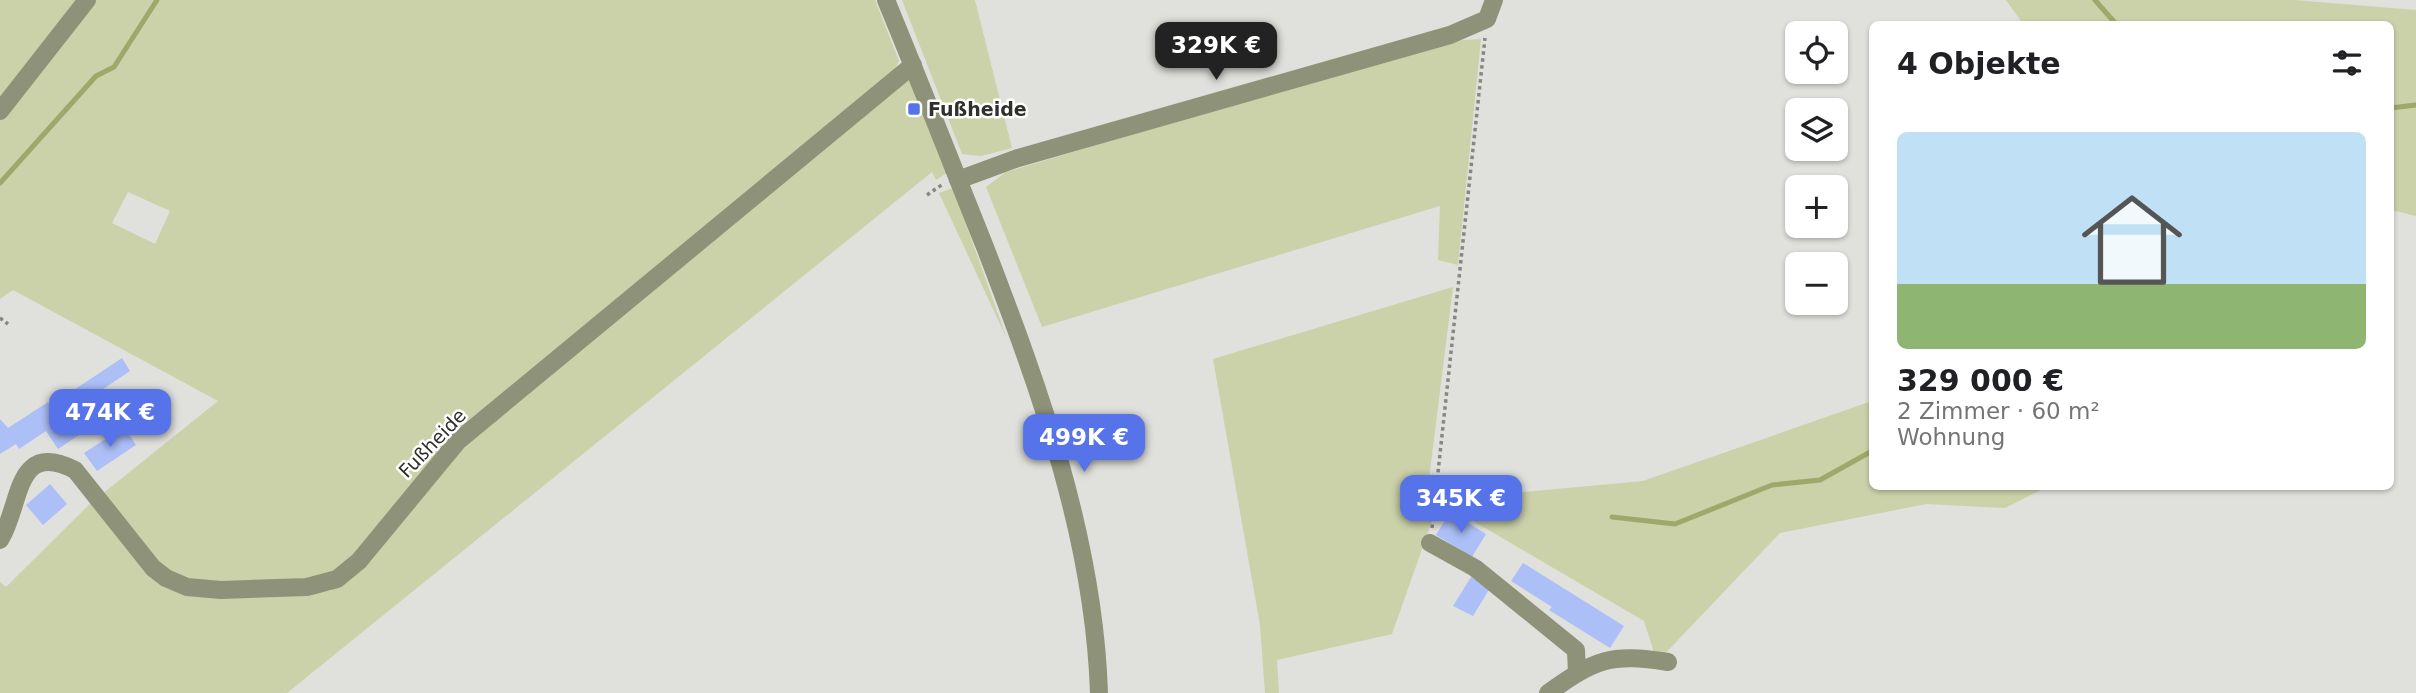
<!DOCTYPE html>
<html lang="de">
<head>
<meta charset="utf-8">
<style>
  body { margin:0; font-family:"DejaVu Sans",sans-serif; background:#f2f2f2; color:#202124; height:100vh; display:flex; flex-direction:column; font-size:26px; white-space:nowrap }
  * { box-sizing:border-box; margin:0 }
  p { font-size:23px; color:#757577 }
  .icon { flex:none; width:38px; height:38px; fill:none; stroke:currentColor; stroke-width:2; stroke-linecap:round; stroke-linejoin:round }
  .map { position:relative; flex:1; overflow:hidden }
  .details { position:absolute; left:1869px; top:21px; width:525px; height:469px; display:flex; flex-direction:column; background:#fff; border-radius:10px; box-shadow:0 2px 5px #0004 }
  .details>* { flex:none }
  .buttons { position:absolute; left:1785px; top:21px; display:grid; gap:14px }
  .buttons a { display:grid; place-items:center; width:63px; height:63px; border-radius:10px; background:#fff; box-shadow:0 2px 5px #0004; font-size:35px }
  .price { position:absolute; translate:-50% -60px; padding:0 16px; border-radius:14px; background:#5773e9; color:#fff; font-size:23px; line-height:46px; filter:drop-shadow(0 2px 4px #0008) }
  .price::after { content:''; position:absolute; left:50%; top:42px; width:21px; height:16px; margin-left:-10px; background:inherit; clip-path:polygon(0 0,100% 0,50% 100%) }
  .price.active { background:#222; color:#fff }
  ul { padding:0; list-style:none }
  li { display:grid; align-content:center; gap:14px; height:371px; padding:0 28px }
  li+li { border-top:2px solid #e0e0e0 }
  li span { display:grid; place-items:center; height:217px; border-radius:10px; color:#555 }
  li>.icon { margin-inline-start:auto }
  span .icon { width:126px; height:126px; fill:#fffc; stroke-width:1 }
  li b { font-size:30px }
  h2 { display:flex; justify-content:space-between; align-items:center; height:84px; padding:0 28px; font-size:30px }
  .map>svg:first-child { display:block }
</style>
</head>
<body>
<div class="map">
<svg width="2416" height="693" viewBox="0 0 2416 693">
  <rect width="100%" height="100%" fill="#e0e1dc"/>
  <g fill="#cbd1a9" fill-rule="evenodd">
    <path d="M 0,0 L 875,0 L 899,61 L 891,77 L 454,439 L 345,569 L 303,584 L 194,580 L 168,573 L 101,495 L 218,401 L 13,290 L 0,299 ZM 128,192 L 170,211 L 155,244 L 112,223 Z"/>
    <polygon points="902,0 975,0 1012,148 981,156 962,154"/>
    <polygon points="2006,0 2294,0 2416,10 2416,216 2391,210 2390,24 2023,24"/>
    <polygon points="1481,39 1458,265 1438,260 1440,206 1042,327 986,187 1006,172 1449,41"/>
    <polygon points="908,76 948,172 936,180 932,172 287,693 0,693 0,582 6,587 93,501 147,569 212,596 330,591 372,560 440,469 531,385"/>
    <polygon points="953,188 1007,339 939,193"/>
    <polygon points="1453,287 1427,495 1439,500 1643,481 1872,401 1872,486 2047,487 2005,508 1926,504 1780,533 1657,662 1644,621 1439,501 1392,634 1277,660 1279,693 1265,693 1260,625 1213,359"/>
  </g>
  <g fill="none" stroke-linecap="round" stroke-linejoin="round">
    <g stroke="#9fa76a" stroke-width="5">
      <polyline points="2095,0 2116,24"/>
      <polyline points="2390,108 2416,105"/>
      <polyline points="0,183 96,76 114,67 157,0"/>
      <polyline points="1612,517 1675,524 1772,485 1820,480 1872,451"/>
    </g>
  </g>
  <g fill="#acbff7">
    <polygon points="122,358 130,371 100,391 114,412 58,449 46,431 19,449 16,444 0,454 0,419 8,428 48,402 50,406"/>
    <polygon points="124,427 136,445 97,471 84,453"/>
    <polygon points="50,484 67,504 43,525 26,505"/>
    <polygon points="1450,512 1486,534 1472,557 1436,535"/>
    <polygon points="1523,563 1624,626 1610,648 1549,610 1552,607 1511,581"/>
    <polygon points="1471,577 1490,588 1473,616 1453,606"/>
  </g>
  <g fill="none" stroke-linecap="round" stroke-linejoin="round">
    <g stroke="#868783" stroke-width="3.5" stroke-dasharray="3.5 3.5" stroke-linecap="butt">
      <polyline points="927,195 943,184"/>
      <polyline points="0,318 8,324"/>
      <polyline points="1432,528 1485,38"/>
    </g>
    <g stroke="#8e9278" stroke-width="18">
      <path d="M 886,0 C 920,82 952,165 985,247 C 1040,390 1094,538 1099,693"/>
      <polyline points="0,111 87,0"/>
      <polyline points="958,180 1018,158 1450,35 1487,19 1494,0"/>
      <path d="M 0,540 C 22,505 14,439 75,470 L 153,568 L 166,578 L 187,587 L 221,590 L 307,587 L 337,579 L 359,561 L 458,441 L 913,65"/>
      <polyline points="1430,543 1475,568 1576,650 1577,673"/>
      <path d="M 1548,693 C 1596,659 1610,653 1668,662"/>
    </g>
  </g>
  <rect fill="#5773e9" stroke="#fffffe" stroke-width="2.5" x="907" y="102" width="14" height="14" rx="3.5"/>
  <g text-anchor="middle" stroke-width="5" stroke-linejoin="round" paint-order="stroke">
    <g font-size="19" font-weight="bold" fill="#2f302d" stroke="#fffffe" text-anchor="start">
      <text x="928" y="116">Fußheide</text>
    </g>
    <g font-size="19" fill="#2f302d" stroke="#fffffe">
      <text transform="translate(432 443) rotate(-46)" y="7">Fußheide</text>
    </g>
  </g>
</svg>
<div class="buttons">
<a><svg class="icon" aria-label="locate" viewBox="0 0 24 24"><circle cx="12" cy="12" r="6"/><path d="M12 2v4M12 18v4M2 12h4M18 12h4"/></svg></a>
<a><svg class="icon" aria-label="layers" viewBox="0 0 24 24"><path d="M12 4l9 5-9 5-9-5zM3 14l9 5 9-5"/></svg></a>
<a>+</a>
<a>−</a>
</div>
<b class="price active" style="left:1216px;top:82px">329K €</b>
<b class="price" style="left:110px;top:449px">474K €</b>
<b class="price" style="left:1084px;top:474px">499K €</b>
<b class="price" style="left:1461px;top:535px">345K €</b>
<section class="details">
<h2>4 Objekte<svg class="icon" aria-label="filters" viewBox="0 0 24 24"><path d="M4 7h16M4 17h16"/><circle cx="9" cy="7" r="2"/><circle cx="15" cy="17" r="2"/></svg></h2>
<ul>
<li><span style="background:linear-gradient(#bfe0f5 70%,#8fb573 0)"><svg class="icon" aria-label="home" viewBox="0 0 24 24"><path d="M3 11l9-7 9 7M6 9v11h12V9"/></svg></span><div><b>329 000 €</b><p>2 Zimmer · 60 m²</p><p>Wohnung</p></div></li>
</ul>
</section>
</div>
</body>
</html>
